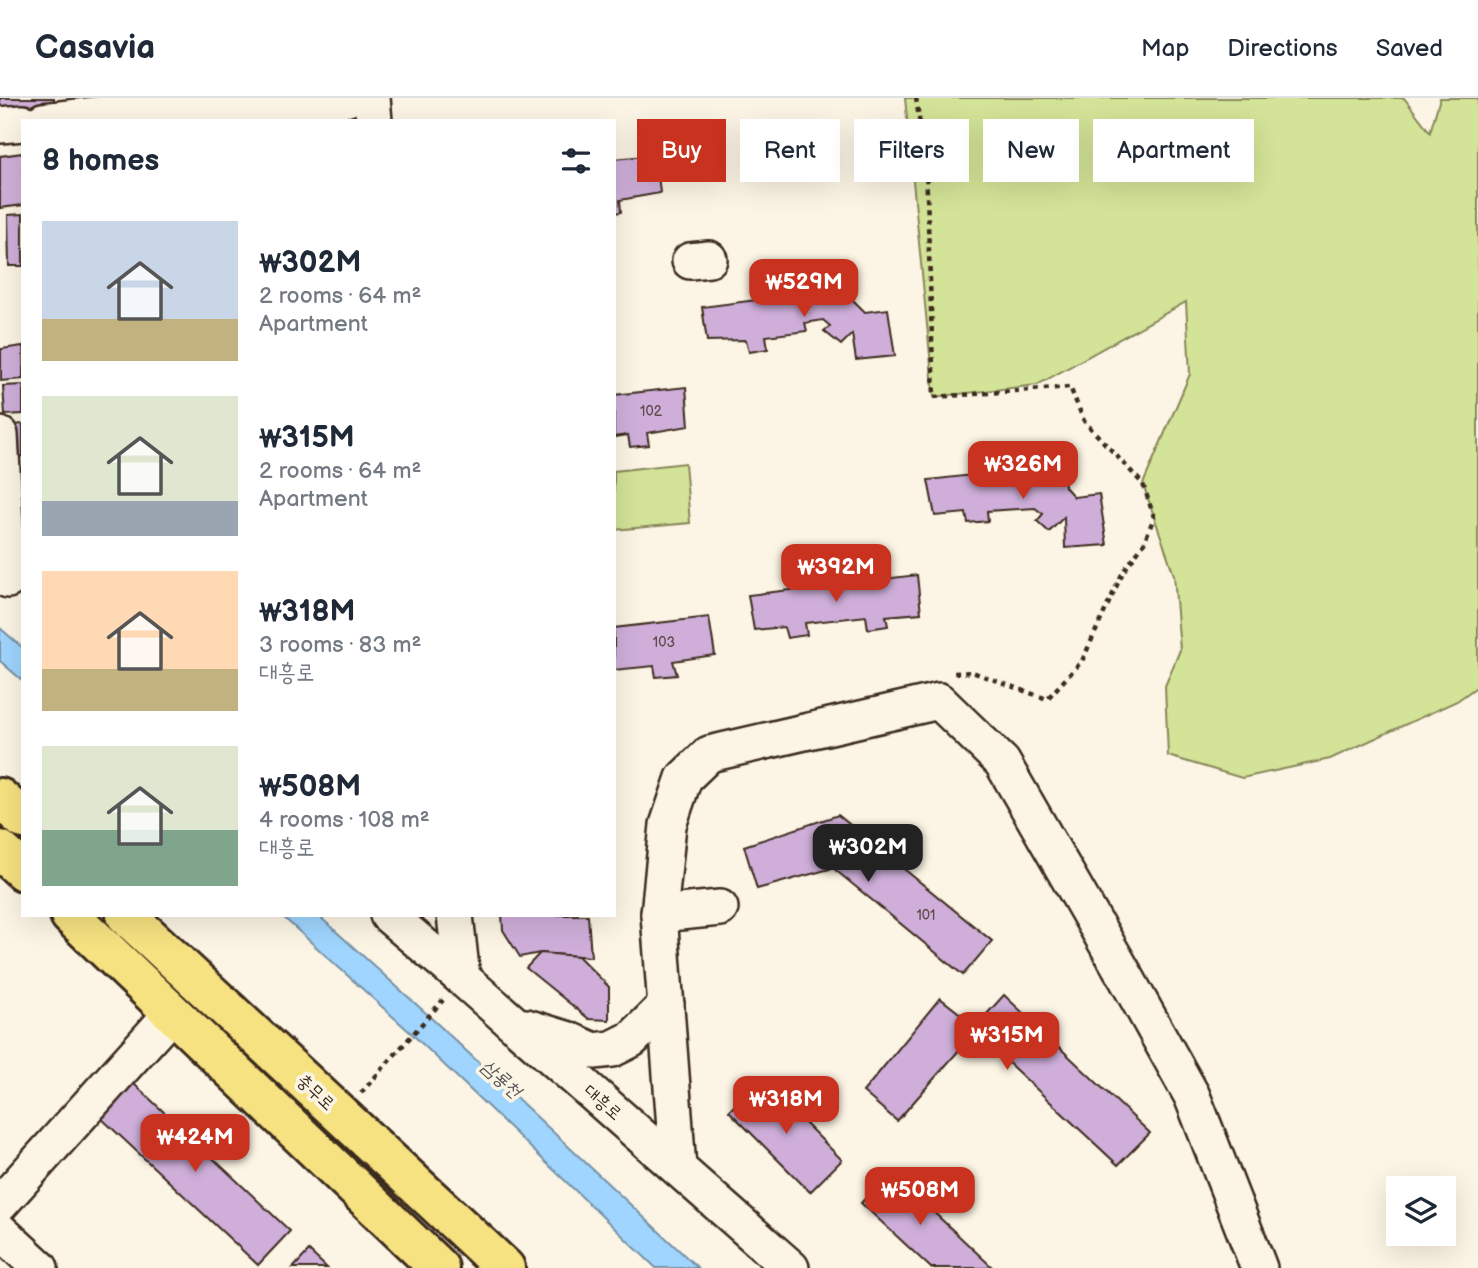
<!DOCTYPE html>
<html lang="en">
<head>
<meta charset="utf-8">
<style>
  body { margin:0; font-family:"Balsamiq Sans","Poor Story",sans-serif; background:#f2f2f3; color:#1f2937; height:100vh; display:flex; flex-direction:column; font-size:26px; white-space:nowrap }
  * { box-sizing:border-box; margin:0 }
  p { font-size:23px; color:#747a83 }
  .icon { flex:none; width:38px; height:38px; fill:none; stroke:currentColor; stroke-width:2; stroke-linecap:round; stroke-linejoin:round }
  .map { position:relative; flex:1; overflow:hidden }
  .drawer { position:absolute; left:21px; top:21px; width:595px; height:798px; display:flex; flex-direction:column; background:#fff; border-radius:0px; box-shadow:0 7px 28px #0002 }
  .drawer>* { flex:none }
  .hud { position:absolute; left:637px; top:21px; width:665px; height:63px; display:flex; gap:14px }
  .controls { position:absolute; left:1386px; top:1078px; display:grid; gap:14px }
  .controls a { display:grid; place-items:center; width:70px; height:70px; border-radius:0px; background:#fff; box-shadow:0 7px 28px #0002; font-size:35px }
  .price { position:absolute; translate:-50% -60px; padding:0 16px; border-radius:14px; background:#c8321e; color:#fff; font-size:23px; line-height:46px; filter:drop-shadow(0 2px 4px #0008) }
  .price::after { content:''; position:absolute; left:50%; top:42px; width:21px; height:16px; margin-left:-10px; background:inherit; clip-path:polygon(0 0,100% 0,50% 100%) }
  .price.on { background:#222; color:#fff }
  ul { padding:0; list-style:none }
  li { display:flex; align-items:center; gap:21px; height:175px; padding:0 21px }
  li span { display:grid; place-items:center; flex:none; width:196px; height:140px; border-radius:0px; color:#555 }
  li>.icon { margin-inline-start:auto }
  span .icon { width:84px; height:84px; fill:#fffc; stroke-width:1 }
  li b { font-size:30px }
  h2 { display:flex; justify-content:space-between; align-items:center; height:84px; padding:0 21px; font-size:30px }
  .pill { padding:0 24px; border-radius:0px; background:#fff; box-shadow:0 7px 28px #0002; font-size:24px; line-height:63px }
  .pill.on { background:#c8321e; color:#fff }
  header { display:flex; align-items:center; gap:42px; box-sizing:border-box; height:98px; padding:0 35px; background:#fff; border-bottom:2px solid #e0e1e3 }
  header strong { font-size:33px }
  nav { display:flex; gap:38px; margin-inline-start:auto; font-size:24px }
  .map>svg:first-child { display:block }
</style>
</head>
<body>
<header>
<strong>Casavia</strong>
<nav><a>Map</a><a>Directions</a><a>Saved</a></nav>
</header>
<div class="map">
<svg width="1478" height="1170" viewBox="0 0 1478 1170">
  <rect width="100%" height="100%" fill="#fcf5e5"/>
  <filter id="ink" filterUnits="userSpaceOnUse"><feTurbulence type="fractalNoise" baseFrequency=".0143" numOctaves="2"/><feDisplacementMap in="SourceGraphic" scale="14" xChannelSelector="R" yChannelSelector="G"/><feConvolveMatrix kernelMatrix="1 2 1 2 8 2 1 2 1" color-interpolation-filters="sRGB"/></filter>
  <g filter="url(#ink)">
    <g fill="#d3e397" stroke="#87865a" stroke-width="2">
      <polygon points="905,0 1404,0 1430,34 1440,0 1478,0 1478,588 1457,603 1330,661 1242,680 1168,658 1165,588 1180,552 1174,477 1143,386 1190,276 1186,204 1037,287 934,299"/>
      <polygon points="685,365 690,425 614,432 614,373"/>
    </g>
    <g fill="#9fd5fe" stroke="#7791a4" stroke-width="2">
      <polygon points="0,530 23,550 23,583 0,563"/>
      <polygon points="281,817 318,817 428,917 698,1170 656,1170 412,936"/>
    </g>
    <g fill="#cfafda" stroke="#3b2a1e" stroke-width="2">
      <rect x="0" y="0" width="54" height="15"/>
      <polygon points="23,55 23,107 0,110 0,58"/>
      <polygon points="656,57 660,95 620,102 621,114 614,115 614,61"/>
      <polygon points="23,116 23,168 9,168 8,117"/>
      <polygon points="852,179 853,202 865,214 888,211 895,258 856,262 852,236 841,247 824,233 830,228 823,222 805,225 807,233 766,238 768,251 749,254 746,242 707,243 702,209 802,196 800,187"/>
      <polygon points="23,248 23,281 1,283 1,251"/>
      <polygon points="23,287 23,316 5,317 3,288"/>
      <polygon points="686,289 689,328 647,335 649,347 630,349 628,337 614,339 614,297"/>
      <polygon points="23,326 23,358 9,361 4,328"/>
      <polygon points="1063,367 1065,389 1074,399 1099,396 1107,447 1065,450 1064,419 1049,434 1037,423 1043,416 1035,410 987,413 988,423 968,425 966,415 935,418 928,382"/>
      <polygon points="917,477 921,515 886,518 888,528 868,531 866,518 805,525 807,537 787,540 784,529 754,532 748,497"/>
      <polygon points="709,519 715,557 673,563 677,577 656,579 654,568 614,572 614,530"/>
      <polygon points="838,717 992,843 963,877 833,770 757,791 744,748"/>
      <polygon points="502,817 588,817 591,859 540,855 520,859 503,832"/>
      <polygon points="540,855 578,858 609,889 609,922 589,921 526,870"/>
      <polygon points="1004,897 1150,1035 1118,1067 975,934 897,1023 863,994 940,900 976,928"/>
      <polygon points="761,981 842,1062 810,1094 729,1013"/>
      <polygon points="133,985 290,1133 258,1167 101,1020"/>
      <polygon points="890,1073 993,1170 931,1170 861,1105"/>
      <polygon points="309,1153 327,1170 293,1170"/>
    </g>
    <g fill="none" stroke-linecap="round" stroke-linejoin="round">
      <g stroke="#3b2a1e" stroke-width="40">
        <g id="minor">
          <polyline points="372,0 374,23"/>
          <polyline points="43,23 159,10 297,9 348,0"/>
          <polyline points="0,27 23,25"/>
          <polyline points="690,163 709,161"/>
          <polyline points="0,337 8,482"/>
          <polyline points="659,816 720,810"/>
          <polyline points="388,817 462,880"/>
          <polyline points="455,817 462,880 791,1170"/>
          <polyline points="526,929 569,942 594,953 612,951 632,941 666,907"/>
          <polyline points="678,1070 659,816 668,727 684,680 709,656 939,603 1002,664 1127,881 1192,998 1259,1170"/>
          <polyline points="0,1106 173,914"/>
          <polyline points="0,1133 40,1170"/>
        </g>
      </g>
      <g stroke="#3b2a1e" stroke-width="44">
        <g id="major">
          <polyline points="0,700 23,721"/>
          <polyline points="0,752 23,773"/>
          <polyline points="70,817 439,1170"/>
          <polyline points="126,817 505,1170"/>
        </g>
      </g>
      <g stroke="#3b2a1e" stroke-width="4.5" stroke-dasharray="5 5" stroke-linecap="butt">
        <polyline points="916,0 926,67 934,299 1070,289 1084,323 1143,386 1154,419 1144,445 1123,474 1082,563 1047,601 972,574 953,575"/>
        <polyline points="361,995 443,902"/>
      </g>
      <use href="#minor" stroke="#fcf5e5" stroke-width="35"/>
      <use href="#major" stroke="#f6e281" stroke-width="38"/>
    </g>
  </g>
  <g text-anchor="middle" stroke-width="7" stroke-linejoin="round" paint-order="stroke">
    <g font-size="14" fill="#604b4d">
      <text x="651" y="318">102</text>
      <text x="664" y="549">103</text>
      <text x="926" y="822">101</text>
    </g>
    <g font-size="18" fill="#3b2a1e" stroke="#fcf5e5">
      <text transform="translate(316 994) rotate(43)" y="6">충무로</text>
      <text transform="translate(603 1004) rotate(41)" y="6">대흥로</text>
    </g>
    <g font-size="19" font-style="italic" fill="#545556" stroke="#fcf5e5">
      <text transform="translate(502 980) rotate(42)" y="7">삼룡천</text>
    </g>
  </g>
</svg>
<div class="controls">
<a><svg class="icon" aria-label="layers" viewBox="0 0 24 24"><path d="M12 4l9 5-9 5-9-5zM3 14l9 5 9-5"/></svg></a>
</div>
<b class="price" style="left:804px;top:221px">₩529M</b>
<b class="price" style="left:1023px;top:403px">₩326M</b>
<b class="price" style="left:836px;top:506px">₩392M</b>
<b class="price on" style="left:868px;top:786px">₩302M</b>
<b class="price" style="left:1007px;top:974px">₩315M</b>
<b class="price" style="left:786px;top:1038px">₩318M</b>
<b class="price" style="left:195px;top:1076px">₩424M</b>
<b class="price" style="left:920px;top:1129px">₩508M</b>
<div class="hud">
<a class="pill on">Buy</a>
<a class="pill">Rent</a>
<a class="pill">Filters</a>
<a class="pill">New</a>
<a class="pill">Apartment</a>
</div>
<section class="drawer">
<h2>8 homes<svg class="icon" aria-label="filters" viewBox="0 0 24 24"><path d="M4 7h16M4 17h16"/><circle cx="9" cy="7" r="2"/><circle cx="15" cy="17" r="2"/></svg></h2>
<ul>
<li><span style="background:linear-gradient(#c9d6e8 70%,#c2b280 0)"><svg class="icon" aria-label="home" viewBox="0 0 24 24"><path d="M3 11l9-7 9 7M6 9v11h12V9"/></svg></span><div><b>₩302M</b><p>2 rooms · 64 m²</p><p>Apartment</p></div></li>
<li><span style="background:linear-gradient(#dfe7d0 75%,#9aa5b1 0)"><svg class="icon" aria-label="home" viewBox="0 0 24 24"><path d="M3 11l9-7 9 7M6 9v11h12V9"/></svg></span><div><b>₩315M</b><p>2 rooms · 64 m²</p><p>Apartment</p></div></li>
<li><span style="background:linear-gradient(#ffd9b3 70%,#c2b280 0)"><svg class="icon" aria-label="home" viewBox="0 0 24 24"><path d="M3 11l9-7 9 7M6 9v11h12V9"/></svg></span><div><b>₩318M</b><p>3 rooms · 83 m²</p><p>대흥로</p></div></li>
<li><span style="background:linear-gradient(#dfe7d0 60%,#7fa58c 0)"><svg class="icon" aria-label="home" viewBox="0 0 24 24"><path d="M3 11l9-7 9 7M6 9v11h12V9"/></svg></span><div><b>₩508M</b><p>4 rooms · 108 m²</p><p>대흥로</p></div></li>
</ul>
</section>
</div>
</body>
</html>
